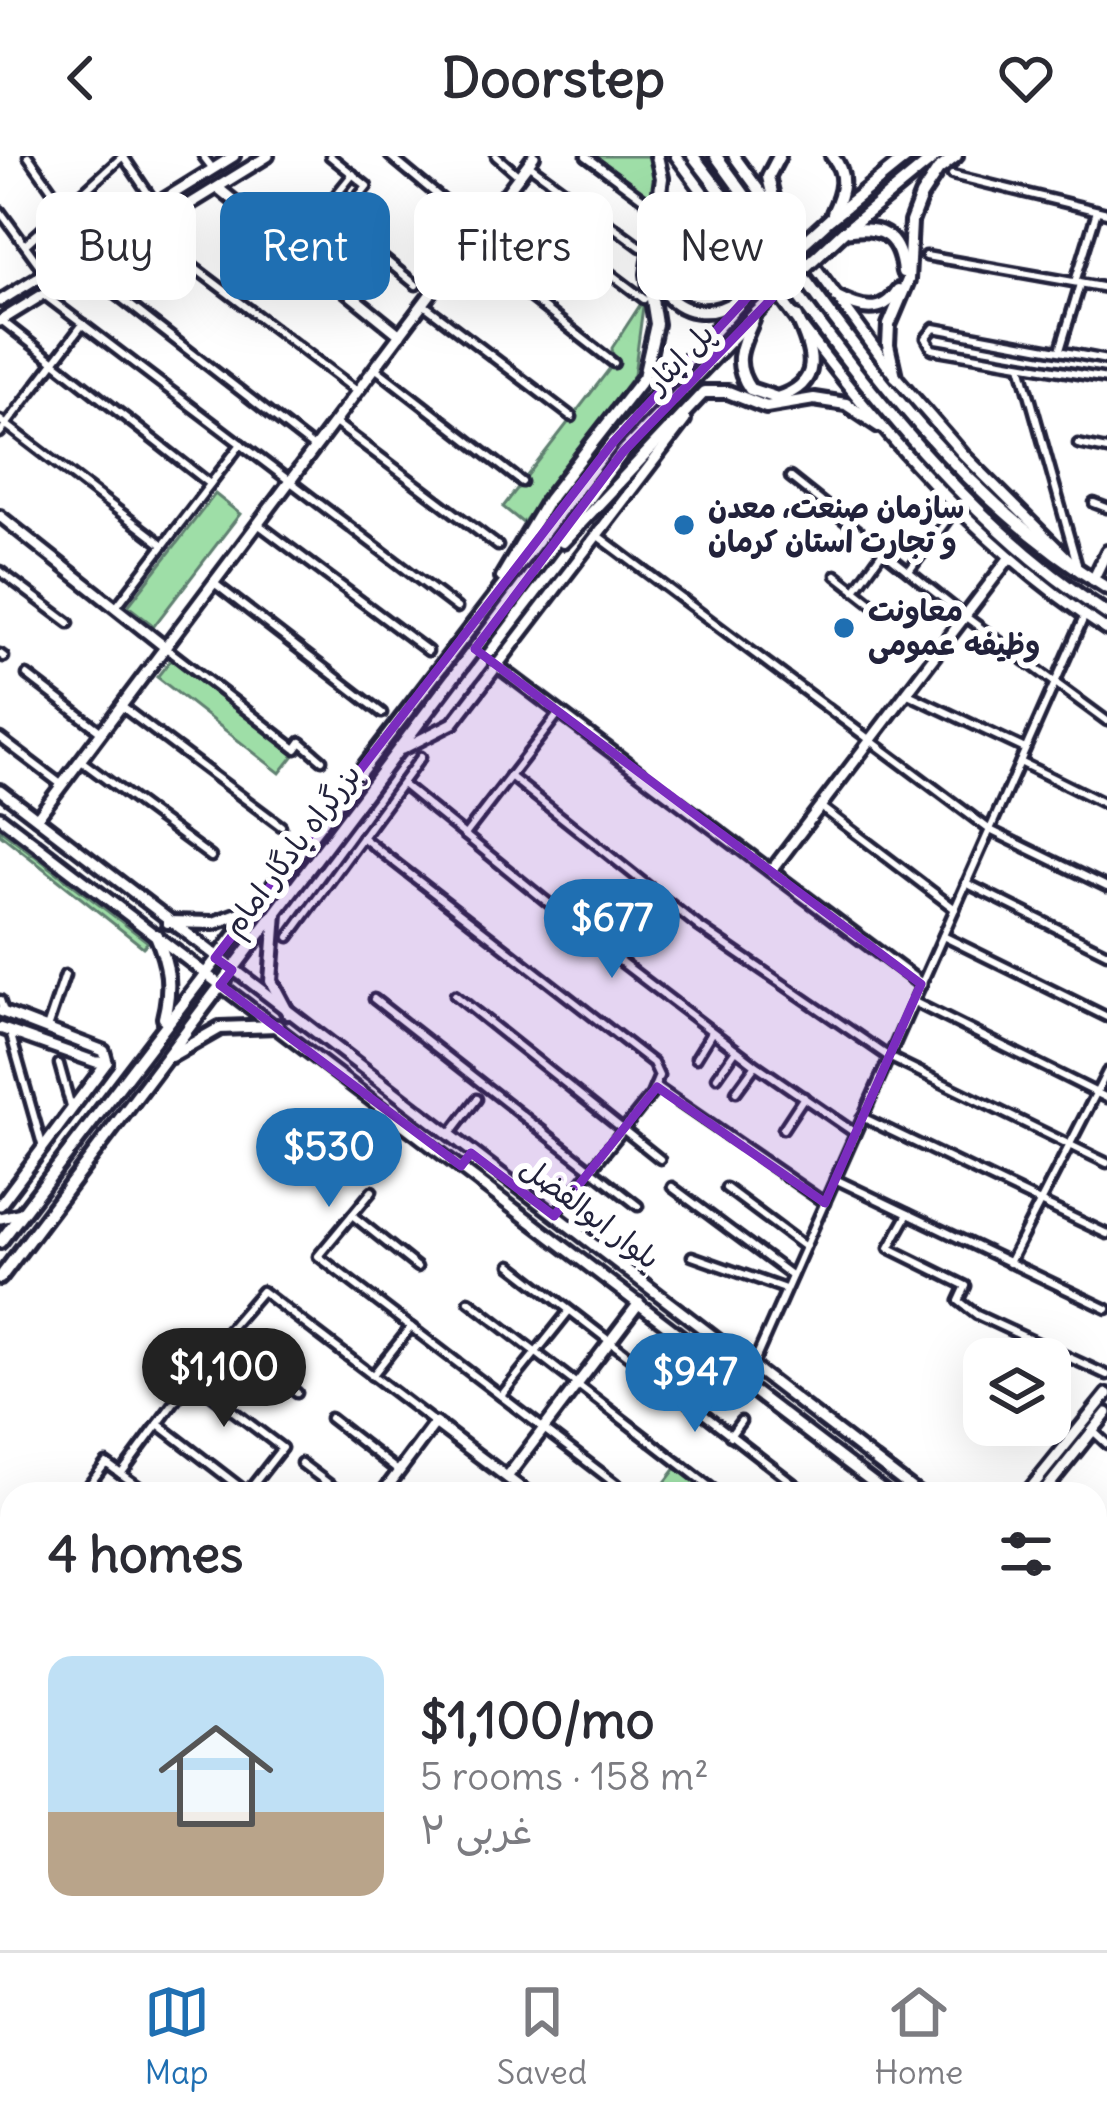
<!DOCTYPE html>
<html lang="en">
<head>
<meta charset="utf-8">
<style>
  body { margin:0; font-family:Delius,"Playpen Sans Arabic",sans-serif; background:#f2f2f3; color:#2b2b33; height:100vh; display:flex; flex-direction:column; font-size:45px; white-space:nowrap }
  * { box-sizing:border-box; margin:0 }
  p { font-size:39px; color:#7c7c81 }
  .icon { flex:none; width:66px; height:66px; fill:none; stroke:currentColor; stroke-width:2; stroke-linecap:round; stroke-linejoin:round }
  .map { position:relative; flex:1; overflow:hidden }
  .drawer { position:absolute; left:0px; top:1326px; width:1107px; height:468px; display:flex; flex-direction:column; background:#fff; border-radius:36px 36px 0 0; box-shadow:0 12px 48px #0002 }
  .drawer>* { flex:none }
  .top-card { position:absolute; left:36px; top:36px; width:1035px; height:108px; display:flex; gap:24px }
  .tools { position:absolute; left:963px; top:1182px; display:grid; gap:24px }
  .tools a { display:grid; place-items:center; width:108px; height:108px; border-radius:24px; background:#fff; box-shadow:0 12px 48px #0002; font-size:60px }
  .price { position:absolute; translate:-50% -102px; padding:0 27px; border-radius:42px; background:#1f6fb2; color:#fff; font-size:39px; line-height:78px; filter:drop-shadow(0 3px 6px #0008) }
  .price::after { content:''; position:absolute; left:50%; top:72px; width:36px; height:27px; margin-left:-18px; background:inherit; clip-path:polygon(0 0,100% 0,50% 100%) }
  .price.active { background:#222; color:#fff }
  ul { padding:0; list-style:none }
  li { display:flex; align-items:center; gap:36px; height:300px; padding:0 48px }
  li span { display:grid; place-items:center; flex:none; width:336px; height:240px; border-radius:24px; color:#555 }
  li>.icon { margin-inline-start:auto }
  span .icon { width:144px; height:144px; fill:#fffc; stroke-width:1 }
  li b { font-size:51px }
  h2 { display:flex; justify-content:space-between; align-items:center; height:144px; padding:0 48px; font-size:51px }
  .chip { padding:0 42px; border-radius:24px; background:#fff; box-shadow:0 12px 48px #0002; font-size:42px; line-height:108px }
  .chip.active { background:#1f6fb2; color:#fff }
  header { display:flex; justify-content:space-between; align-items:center; height:156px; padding:0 48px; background:#fff; font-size:54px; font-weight:800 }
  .tab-bar { display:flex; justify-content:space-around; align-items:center; height:168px; border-top:3px solid #e1e1e2; background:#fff; font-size:33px; color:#7c7c81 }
  .tab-bar a { display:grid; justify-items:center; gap:6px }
  .tab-bar .active { color:#1f6fb2 }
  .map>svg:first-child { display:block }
</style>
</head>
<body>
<header><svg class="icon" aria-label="back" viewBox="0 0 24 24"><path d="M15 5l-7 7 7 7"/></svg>Doorstep<svg class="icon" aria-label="heart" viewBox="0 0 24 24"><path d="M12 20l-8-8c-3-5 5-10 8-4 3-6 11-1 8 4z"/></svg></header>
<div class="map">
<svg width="1107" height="1794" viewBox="0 0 1107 1794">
  <rect width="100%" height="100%" fill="#fff"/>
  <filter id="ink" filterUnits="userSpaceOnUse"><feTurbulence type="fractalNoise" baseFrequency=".00833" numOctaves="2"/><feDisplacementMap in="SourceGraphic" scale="24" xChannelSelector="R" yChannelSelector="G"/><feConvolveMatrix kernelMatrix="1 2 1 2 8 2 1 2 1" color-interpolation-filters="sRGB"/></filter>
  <g filter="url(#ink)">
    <g fill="#9edea7" stroke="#608071" stroke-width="3">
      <polygon points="594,0 654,0 657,35 653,46"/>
      <polygon points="644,143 634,219 523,367 503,351 614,207 612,192"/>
      <polygon points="215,338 240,358 154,470 128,450"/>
      <polygon points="172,502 295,598 280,617 157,521"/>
      <polygon points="0,673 148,786 143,791 0,678"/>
      <polygon points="676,1312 711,1338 656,1338"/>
    </g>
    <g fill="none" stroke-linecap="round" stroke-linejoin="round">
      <g stroke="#22223b" stroke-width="15">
        <g id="minor">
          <polyline points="28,0 91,89"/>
          <polyline points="203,0 213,13"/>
          <polyline points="330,0 367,30 338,65 416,129"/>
          <polyline points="390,0 479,74"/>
          <polyline points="496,0 519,20"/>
          <polyline points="586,0 649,47"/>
          <polyline points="528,8 641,91"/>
          <polyline points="952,19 1107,57"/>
          <polyline points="505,38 644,143"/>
          <polyline points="0,55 45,117"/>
          <polyline points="146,75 357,235"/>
          <polyline points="25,89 123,0 156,49"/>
          <polyline points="466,91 614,207"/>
          <polyline points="293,92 353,18"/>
          <polyline points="926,100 1107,132"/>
          <polyline points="85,114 314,292"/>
          <polyline points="1075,126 1097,55"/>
          <polyline points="43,138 457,452"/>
          <polyline points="423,148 572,261"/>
          <polyline points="1,164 210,328"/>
          <polyline points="1060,194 1080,128"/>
          <polyline points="1107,204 934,172 926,182 932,193 1107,223"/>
          <polyline points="1021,209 1077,408"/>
          <polyline points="375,212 522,326"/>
          <polyline points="0,264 163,389"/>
          <polyline points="334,266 498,390"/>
          <polyline points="0,277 83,168"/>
          <polyline points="1078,288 1107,294"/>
          <polyline points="790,321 966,461 1107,565"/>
          <polyline points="1094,347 1107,352"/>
          <polyline points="258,368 428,495"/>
          <polyline points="598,380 990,674 1107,731"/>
          <polyline points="0,415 69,467"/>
          <polyline points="909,415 956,352"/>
          <polyline points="836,419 873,448"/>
          <polyline points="214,427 382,557"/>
          <polyline points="855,434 883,395"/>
          <polyline points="116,451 241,288"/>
          <polyline points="166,492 296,593 301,586 322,604"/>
          <polyline points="0,498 4,501"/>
          <polyline points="27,519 100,575"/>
          <polyline points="908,538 1025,593"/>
          <polyline points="121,550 281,670"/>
          <polyline points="0,582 62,629"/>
          <polyline points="80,604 211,701"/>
          <polyline points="1020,606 1107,649"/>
          <polyline points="510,620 698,770 889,901 1107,1007"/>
          <polyline points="402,628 616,802 756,909 855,977"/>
          <polyline points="821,651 955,753"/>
          <polyline points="465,679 559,557"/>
          <polyline points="362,681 653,907 659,920 651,939 554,1060"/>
          <polyline points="966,727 1107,797"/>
          <polyline points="943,780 1107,861"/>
          <polyline points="289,781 421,601"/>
          <polyline points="616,802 632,780"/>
          <polyline points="455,839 660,1003"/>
          <polyline points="374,843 638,1050"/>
          <polyline points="0,844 4,856"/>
          <polyline points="914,846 1107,942"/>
          <polyline points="47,872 65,819"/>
          <polyline points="10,876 43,992"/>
          <polyline points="696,902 712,876"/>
          <polyline points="59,908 71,951"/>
          <polyline points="717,921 736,894"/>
          <polyline points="655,930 825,1047"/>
          <polyline points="736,936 755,910"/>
          <polyline points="862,961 1107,1078"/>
          <polyline points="783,973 804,941"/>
          <polyline points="451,977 477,943"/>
          <polyline points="835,1023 1107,1153"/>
          <polyline points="672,1031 792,1120"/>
          <polyline points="726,1032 805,1091"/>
          <polyline points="372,1035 318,1100 629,1338"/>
          <polyline points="908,1058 889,1092 966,1130 959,1145 977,1159 1107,1219"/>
          <polyline points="352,1059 417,1111"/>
          <polyline points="692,1100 785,1133"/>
          <polyline points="1009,1107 1107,916"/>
          <polyline points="511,1109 807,1338"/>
          <polyline points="469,1145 719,1338"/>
          <polyline points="223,1180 297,1237"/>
          <polyline points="752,1211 1085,459"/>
          <polyline points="372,1220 411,1171"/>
          <polyline points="191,1223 282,1292 246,1338"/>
          <polyline points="501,1240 569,1155"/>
          <polyline points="330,1262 398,1315"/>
          <polyline points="158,1268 249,1338"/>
          <polyline points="1093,1275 1107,1288"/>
          <polyline points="730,1280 741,1265"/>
          <polyline points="301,1307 342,1338"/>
          <polyline points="82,1338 106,1307 121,1318"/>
          <polyline points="149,1338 121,1318 223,1180 262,1135 435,1267"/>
          <polyline points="1095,1561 1107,1570"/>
          <polyline points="1095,1598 1107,1607"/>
          <polyline points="0,1610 12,1619"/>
          <polyline points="1095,1669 1107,1678"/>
          <polyline points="0,1693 12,1698"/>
          <polyline points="0,1755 12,1760"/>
          <polyline points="62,1782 89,1794"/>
          <polyline points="225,1782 231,1787 234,1782"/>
          <polyline points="739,1782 748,1794"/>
          <polyline points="788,1782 797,1794"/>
          <polyline points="1036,1782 1038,1794"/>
          <polyline points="1083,1782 1098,1794"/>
          <polyline points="828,1792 830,1794"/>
          <polyline points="536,1794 545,1782"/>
          <polyline points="645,1794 655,1782"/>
          <polyline points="713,1794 723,1782"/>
          <polyline points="862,1794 858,1788 866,1782"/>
        </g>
      </g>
      <g stroke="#22223b" stroke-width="18">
        <g id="tertiary">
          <polyline points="218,32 400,179"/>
          <polyline points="0,360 165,491"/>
          <polyline points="1093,424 1107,395"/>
          <polyline points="495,508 921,828"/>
          <polyline points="402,593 453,567 685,264"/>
          <polyline points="37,662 534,0"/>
          <polyline points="771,715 1010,401"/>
          <polyline points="0,855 104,895 107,906"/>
          <polyline points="0,872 96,906 107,906"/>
          <polyline points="0,1049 107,906"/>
          <polyline points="0,1062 22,1057"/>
          <polyline points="507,1321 639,1147"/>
          <polyline points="382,1338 435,1267 529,1338"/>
          <polyline points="1026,1338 1107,1238"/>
          <polyline points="1042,1338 1107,1257"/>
          <polyline points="0,1426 12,1435"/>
          <polyline points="0,1438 12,1448"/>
          <polyline points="0,1650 12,1635"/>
          <polyline points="1095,1695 1107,1687"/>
          <polyline points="1096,1715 1107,1723"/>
          <polyline points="1095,1732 1107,1738"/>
          <polyline points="447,1782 463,1794"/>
          <polyline points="467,1782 483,1794"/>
          <polyline points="942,1782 951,1794"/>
          <polyline points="511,1794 520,1782"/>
          <polyline points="970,1794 988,1782"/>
        </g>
      </g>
      <g stroke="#22223b" stroke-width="18">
        <g id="secondary">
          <path d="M 676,0 C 803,171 925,357 1107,474"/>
          <polyline points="734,0 895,220 963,298 1071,406"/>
          <polyline points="0,145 234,0"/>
          <polyline points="0,165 268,0"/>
          <polyline points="0,634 919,1338"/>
          <polyline points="0,661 888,1338"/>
          <polyline points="1095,1472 1107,1482"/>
          <polyline points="1095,1496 1107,1505"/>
          <polyline points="673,1794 682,1782"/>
          <polyline points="692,1794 701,1782"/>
        </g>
      </g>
      <g stroke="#22223b" stroke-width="20">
        <g id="trunk">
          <path d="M 693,0 C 821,164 929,342 1107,458"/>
          <path d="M 716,0 C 830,155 939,331 1107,432"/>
          <path d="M 832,0 C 848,18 843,36 833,57"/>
          <polyline points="777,56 768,21 779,0"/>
          <polyline points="830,63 908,0"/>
          <polyline points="846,74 936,0"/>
          <path d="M 844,75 C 879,69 899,77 903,116"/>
          <path d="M 837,141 C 860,153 882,160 898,134"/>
          <path d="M 738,144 C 714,160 686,160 666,138 C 656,108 668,63 709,72 C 721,75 733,84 743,91"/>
          <path d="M 753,164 C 741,191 732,207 750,233 L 777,242 C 824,227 813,197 797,161"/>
          <polyline points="895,220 888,189 889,169 908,124 911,66 921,40 938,14 956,0"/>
          <polyline points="563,386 704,236 728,236 766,251 814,243 846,248 879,270"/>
          <polyline points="502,421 548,344 644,221 656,168 648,118 662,22 657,0"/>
          <polyline points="276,757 271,825 288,857"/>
          <polyline points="168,766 214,767 254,752"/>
          <path d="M 156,779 C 169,810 172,830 164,862"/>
          <polyline points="171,900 220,872 277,870"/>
          <polyline points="0,1086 614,285 751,135"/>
          <polyline points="0,1122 623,296 757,156"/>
        </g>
      </g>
      <use href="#minor" stroke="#fff" stroke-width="6"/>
      <use href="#tertiary" stroke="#fff" stroke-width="9"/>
      <use href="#secondary" stroke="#fff" stroke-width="9"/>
      <use href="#trunk" stroke="#fff" stroke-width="10"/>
      <g stroke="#22223b" stroke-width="20" stroke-linecap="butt">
        <g id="trunk-bridge">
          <polyline points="751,135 830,63"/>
          <polyline points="757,156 844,75"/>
        </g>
      </g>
      <use href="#trunk-bridge" stroke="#fff" stroke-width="10"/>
    </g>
  </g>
  <path fill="#7b2cbf" fill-opacity="0.2" stroke="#7b2cbf" stroke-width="9" stroke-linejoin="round" d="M 766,121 L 778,136 L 623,296 L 475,493 L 921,828 L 825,1047 L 657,931 L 554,1060 L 471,997 L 461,1010 L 220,829 L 232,814 L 215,802 L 614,285 Z"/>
  <g fill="#1f6fb2" stroke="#fff" stroke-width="4.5">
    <circle cx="684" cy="369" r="12"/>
    <circle cx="844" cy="472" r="12"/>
  </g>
  <g text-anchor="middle" stroke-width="12" stroke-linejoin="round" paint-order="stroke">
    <g font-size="30" fill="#22223b" stroke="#fff">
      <text transform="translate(680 202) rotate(-46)" y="10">پل ایثار</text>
      <text transform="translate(292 694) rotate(-53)" y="10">بزرگراه یادگار امام</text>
      <text transform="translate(590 1057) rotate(37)" y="10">بلوار ابوالفضل</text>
    </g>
    <g font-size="30" font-weight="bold" fill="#22223b" stroke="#fff" text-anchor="start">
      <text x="708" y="362">سازمان صنعت، معدن<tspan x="708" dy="34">و تجارت استان کرمان</tspan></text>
      <text x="868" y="465">معاونت<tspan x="868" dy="34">وظیفه عمومی</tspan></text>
    </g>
  </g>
</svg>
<div class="tools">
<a><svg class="icon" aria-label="layers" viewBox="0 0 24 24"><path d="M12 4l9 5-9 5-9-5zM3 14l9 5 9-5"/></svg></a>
</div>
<b class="price" style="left:612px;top:825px">$677</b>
<b class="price" style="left:329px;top:1054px">$530</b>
<b class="price active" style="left:224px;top:1274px">$1,100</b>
<b class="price" style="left:695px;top:1279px">$947</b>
<div class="top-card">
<a class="chip">Buy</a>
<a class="chip active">Rent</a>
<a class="chip">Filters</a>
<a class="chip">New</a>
</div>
<section class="drawer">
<h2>4 homes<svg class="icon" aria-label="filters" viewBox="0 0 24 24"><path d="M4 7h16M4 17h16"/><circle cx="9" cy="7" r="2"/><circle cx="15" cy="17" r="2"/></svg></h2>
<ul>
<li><span style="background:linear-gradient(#bfe0f5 65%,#b9a48a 0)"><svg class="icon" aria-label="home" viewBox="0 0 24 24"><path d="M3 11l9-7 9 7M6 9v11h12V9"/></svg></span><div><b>$1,100/mo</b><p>5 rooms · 158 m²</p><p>۲ غربی</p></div></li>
</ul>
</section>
</div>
<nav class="tab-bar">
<a class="active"><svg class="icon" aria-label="map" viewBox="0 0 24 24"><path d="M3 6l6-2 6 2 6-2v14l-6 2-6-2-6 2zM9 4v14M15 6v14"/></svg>Map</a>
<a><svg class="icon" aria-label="saved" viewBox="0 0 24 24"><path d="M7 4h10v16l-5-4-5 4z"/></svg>Saved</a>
<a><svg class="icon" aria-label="home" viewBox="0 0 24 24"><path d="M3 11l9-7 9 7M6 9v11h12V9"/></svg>Home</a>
</nav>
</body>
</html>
